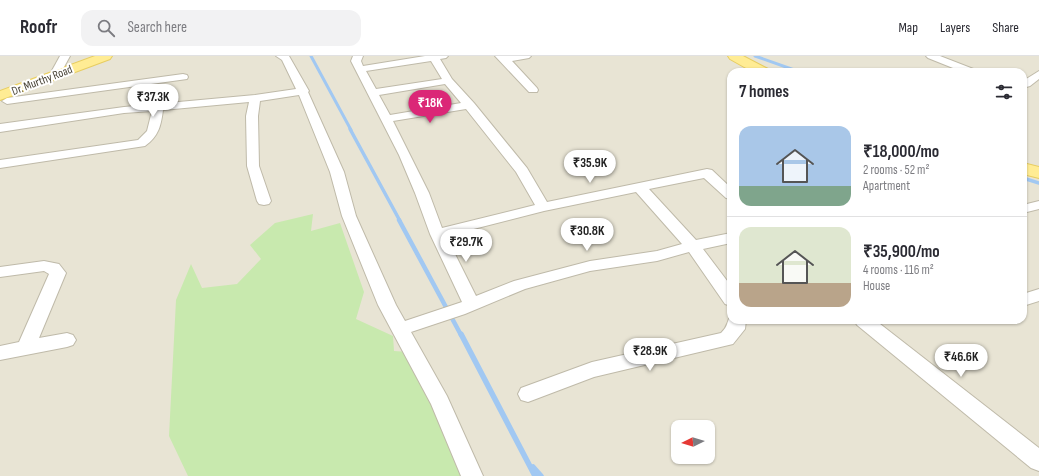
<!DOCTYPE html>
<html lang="en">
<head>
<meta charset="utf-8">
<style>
  body { margin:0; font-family:"Sofia Sans Condensed",sans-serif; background:#f2f2f3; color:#2b2b33; height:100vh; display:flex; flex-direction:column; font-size:15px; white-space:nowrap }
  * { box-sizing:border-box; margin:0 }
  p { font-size:13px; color:#7c7c81 }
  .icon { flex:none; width:22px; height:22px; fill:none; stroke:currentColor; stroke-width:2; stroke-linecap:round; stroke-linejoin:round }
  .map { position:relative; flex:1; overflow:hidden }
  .panel { position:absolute; left:727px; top:12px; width:300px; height:256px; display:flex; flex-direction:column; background:#fff; border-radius:12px; box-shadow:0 1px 3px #0004 }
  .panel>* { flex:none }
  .needle { width:26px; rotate:265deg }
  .controls { position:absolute; left:671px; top:364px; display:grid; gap:8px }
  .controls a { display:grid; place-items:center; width:44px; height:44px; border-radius:8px; background:#fff; box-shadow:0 1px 3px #0004; font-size:20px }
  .price { position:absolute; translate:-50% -34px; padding:0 9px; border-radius:14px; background:#fff; color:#222; font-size:13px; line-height:26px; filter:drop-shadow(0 1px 2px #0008) }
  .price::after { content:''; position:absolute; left:50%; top:24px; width:12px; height:9px; margin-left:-6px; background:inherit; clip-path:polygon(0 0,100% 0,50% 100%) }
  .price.selected { background:#db2777; color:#fff }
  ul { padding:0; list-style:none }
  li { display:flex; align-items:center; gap:12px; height:100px; padding:0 12px }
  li+li { border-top:1px solid #e1e1e2 }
  li span { display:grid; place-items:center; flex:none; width:112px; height:80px; border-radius:12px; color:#555 }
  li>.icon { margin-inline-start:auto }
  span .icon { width:48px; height:48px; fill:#fffc; stroke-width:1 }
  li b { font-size:17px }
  h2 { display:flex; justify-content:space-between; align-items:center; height:48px; padding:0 12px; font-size:17px }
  header { display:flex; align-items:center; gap:24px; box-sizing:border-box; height:56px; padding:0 20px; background:#fff; border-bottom:1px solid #e1e1e2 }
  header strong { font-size:19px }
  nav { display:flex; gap:22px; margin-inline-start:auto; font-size:14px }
  .search { width:280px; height:36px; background:#f2f2f3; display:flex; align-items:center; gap:10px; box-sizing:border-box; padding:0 14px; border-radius:12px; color:#7c7c81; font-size:15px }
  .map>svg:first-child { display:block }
</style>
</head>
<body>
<header>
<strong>Roofr</strong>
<div class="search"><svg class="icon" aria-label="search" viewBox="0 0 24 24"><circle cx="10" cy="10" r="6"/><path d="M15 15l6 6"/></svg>Search here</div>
<nav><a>Map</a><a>Layers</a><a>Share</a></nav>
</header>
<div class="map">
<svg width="1039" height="420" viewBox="0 0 1039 420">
  <rect width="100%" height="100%" fill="#f4f1e6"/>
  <path fill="#e8e4d4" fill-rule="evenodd" d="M 0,0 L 1039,0 L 1039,420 L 0,420 ZM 731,16 L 1023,16 L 1023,264 L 731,264 ZM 678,371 L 708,371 L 708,401 L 678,401 Z"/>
  <polygon fill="#c8e9ae" points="313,158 311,175 340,167 364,236 356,263 393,280 394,295 408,296 469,420 188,420 169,380 176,244 191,208 202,232 237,228 261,203 250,189 275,167"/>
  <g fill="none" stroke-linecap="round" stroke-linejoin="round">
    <g stroke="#a1c8f2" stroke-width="3">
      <polyline points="311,0 351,74"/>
      <polyline points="755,0 800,16"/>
    </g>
    <g stroke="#a1c8f2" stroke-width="3.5">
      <polyline points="350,73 400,165"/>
      <polyline points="1023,122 1039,127"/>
    </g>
    <polyline stroke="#a1c8f2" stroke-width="4.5" points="399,164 461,279"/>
    <g stroke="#a1c8f2" stroke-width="5.5">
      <polyline points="461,278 535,420"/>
      <polyline points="533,411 541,420"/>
    </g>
    <g stroke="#bfbaa9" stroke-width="2">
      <g id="minor">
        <polygon points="60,0 70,0 58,22 50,22 49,20"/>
        <path d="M 276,0 L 289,0 L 309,35 L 308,36 L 344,116 L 356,160 L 396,249 L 405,265 L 462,246 L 430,178 L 415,137 L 399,99 L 351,5 L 353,0 L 363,0 L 361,5 L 363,10 L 425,0 L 448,0 L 446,2 L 440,3 L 452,23 L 474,47 L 527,112 L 547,146 L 707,113 L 712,114 L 731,132 L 731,143 L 726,142 L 704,122 L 649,133 L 696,184 L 731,177 L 731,187 L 703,193 L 731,230 L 731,250 L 725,248 L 689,196 L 657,205 L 590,215 L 525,233 L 465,258 L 411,276 L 447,340 L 483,420 L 461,420 L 431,348 L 378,249 L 342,160 L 330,116 L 299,39 L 260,45 L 258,60 L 259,110 L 271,145 L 269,148 L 264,149 L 259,148 L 257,145 L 247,110 L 246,60 L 249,46 L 163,54 C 161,69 159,80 145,90 L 0,112 L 0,104 L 138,84 L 147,75 L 152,55 L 124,57 L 0,76 L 0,68 L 124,51 L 255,39 L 296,33 L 282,4 ZM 431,5 L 442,23 L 376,33 L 366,15 ZM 445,28 L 461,47 L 390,59 L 379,39 ZM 466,53 L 516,116 L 535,149 L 442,172 L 429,137 L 393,65 ZM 636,136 L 682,188 L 657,195 L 590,205 L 514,225 L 476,240 L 446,180 L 544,155 Z"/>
        <polygon points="495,0 531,0 529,2 512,5 537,32 538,34 537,36 529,36"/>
        <polygon points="926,0 940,0 976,14 977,16 963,16 928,2"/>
        <polygon points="1039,15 1039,23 1030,30 1023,32 1023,25"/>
        <polygon points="183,18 187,19 188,21 187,23 7,48 2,45 7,42"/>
        <polygon points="1039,145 1039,153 1023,157 1023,149"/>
        <polygon points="44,205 59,208 66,217 39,282 67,277 73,279 76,284 73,289 67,291 0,304 0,290 19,286 49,218 44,215 0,221 0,211"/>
        <polygon points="1039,233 1039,245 1023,250 1023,238"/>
        <path d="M 731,259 L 731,264 L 746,264 L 745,273 L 733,288 L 594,321 L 528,346 L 521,344 L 518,338 L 521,332 L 592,306 L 721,277 C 729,269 726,267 731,259 Z"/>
        <polygon points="854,264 875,264 1039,392 1039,415 1031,412 857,269"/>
      </g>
    </g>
    <g stroke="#e7cd61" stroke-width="2">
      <g id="major">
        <polygon points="95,0 112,0 110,3 0,44 0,35"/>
        <polygon points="728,0 743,0 768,13 770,16 753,16 730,3"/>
        <polygon points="1023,107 1039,111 1039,122 1023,118"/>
      </g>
    </g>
    <use href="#minor" fill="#fff" fill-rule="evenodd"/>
    <use href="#major" fill="#ffec94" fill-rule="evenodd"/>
  </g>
  <g text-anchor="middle" stroke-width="4" stroke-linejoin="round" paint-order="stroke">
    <g font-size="12" fill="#474235" stroke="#fff">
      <text transform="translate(42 24) rotate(-21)" y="4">Dr. Murthy Road</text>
    </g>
  </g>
</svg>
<div class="controls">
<a><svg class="needle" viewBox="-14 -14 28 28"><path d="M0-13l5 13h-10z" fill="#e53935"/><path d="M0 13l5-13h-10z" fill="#7c7c81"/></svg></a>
</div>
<b class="price" style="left:153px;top:62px">₹37.3K</b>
<b class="price selected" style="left:430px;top:68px">₹18K</b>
<b class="price" style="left:590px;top:128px">₹35.9K</b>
<b class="price" style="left:587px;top:196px">₹30.8K</b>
<b class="price" style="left:466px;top:207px">₹29.7K</b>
<b class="price" style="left:650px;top:316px">₹28.9K</b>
<b class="price" style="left:961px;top:322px">₹46.6K</b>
<section class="panel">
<h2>7 homes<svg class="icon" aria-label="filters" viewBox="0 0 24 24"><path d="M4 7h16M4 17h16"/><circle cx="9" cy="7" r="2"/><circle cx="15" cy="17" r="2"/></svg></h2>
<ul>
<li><span style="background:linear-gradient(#a9c7e8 75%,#7fa58c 0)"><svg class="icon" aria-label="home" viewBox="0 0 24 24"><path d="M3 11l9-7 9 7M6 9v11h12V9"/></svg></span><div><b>₹18,000/mo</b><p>2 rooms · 52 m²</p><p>Apartment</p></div></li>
<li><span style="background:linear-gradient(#dfe7d0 70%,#b9a48a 0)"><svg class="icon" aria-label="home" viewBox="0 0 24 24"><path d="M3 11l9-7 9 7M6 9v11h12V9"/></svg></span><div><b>₹35,900/mo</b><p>4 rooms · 116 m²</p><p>House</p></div></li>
</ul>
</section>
</div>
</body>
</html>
